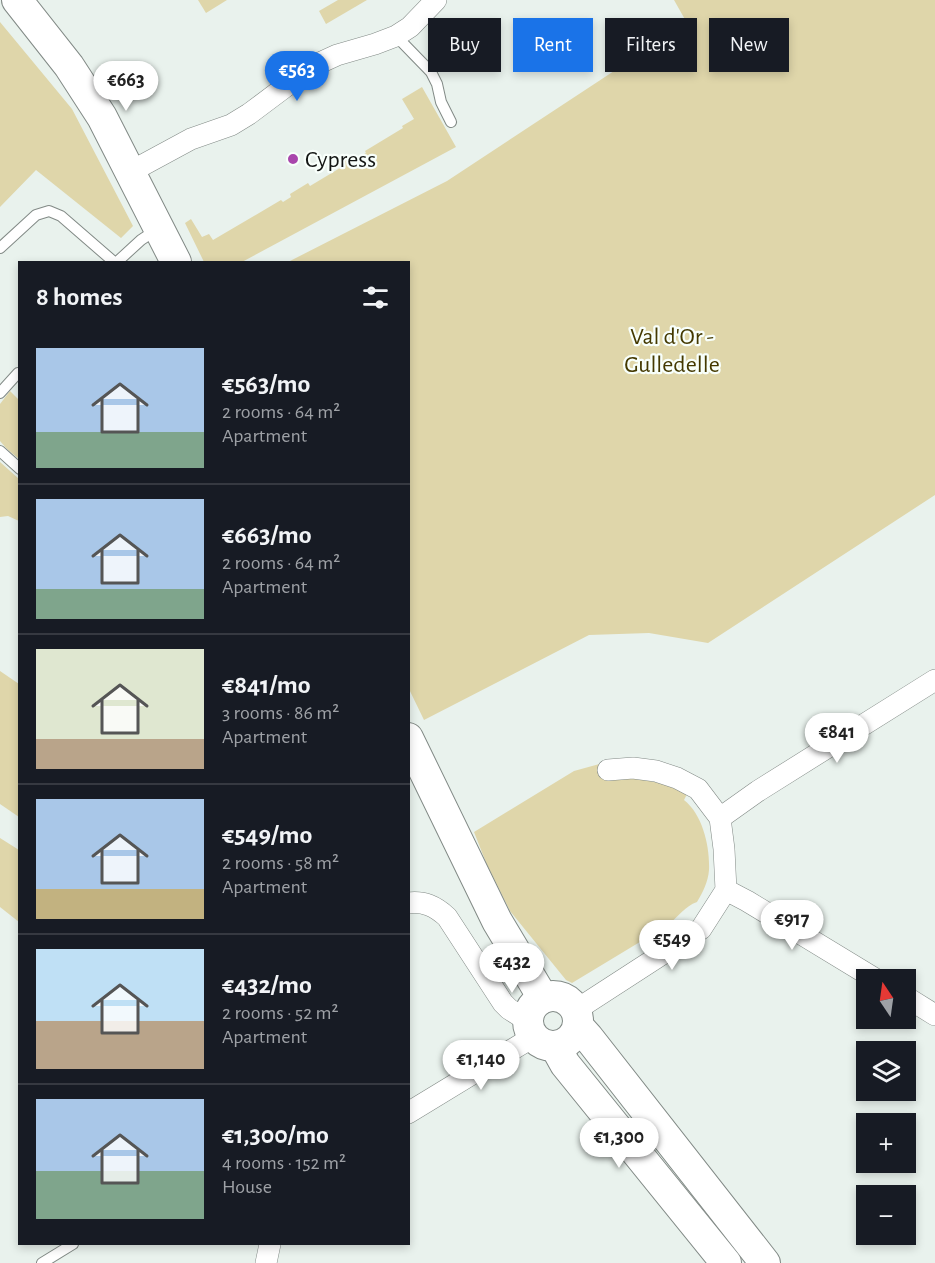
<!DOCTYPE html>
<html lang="en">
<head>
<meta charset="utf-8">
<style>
  body { margin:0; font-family:"Alegreya Sans",sans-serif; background:#242831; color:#f1f3f6; height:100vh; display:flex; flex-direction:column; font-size:22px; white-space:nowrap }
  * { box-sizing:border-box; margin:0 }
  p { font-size:20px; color:#9ea1a6 }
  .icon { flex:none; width:33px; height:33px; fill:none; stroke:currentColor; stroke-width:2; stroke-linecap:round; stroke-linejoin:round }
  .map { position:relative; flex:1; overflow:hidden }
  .sheet { position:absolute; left:18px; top:261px; width:392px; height:984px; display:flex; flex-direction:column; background:#171b24; border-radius:0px; box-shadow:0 3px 9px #0003 }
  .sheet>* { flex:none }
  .banner { position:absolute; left:428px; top:18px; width:417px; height:54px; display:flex; gap:12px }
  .needle { width:39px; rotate:347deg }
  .buttons { position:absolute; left:856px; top:969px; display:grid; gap:12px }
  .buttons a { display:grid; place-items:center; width:60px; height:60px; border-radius:0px; background:#171b24; box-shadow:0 3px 9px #0003; font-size:30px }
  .price { position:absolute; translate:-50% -51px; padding:0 14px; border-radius:21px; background:#fff; color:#222; font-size:20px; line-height:39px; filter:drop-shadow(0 2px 3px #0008) }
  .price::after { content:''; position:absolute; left:50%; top:36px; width:18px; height:14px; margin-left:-9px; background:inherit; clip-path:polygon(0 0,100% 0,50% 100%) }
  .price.active { background:#1a73e8; color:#fff }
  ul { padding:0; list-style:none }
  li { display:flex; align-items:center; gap:18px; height:150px; padding:0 18px }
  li+li { border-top:2px solid #363941 }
  li span { display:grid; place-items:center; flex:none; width:168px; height:120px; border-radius:0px; color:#555 }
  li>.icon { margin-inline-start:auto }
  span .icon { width:72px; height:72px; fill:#fffc; stroke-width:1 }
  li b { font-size:26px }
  h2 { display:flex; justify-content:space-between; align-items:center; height:72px; padding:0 18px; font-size:26px }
  .pill { padding:0 21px; border-radius:0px; background:#171b24; box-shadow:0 3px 9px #0003; font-size:21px; line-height:54px }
  .pill.active { background:#1a73e8; color:#fff }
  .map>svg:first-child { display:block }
</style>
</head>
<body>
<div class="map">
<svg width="935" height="1263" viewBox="0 0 935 1263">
  <rect width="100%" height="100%" fill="#e9f2ed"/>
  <g fill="#dfd6aa">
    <polygon points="198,0 227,0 206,13"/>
    <polygon points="338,0 367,0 326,24 319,11"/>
    <polygon points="674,0 935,0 935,495 708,643 649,633 589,635 424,720 408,687 408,262 288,262 447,181 687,23"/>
    <polygon points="0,22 72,109 133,226 121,238 36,170 0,207"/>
    <polygon points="422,87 456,147 242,262 204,262 185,223 191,219 202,237 209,234 213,240 281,200 283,202 291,197 290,194 308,183 310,186 340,168 337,162 348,155 352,161 366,153 365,151 403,128 402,126 414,119 402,99"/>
    <polygon points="10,391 19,400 19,459 7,449 0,441 0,404"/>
    <polygon points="0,462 19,479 19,521 8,516 0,517"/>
    <polygon points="0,671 19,684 19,817 0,804"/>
    <path d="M 603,763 L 627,778 L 640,779 L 664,784 L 687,794 L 684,800 C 703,815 710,847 709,870 C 708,882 703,892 697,902 C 685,906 678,917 668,925 L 572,983 L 566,980 L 510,911 L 487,865 L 474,832 L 574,771 Z"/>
    <polygon points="0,838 19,850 19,922 0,907"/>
  </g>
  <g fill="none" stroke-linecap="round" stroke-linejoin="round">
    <g stroke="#828a86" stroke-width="12">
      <g id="lane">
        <polyline points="396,36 431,72 437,84 441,102 451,122"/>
        <polyline points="0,248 36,215 49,211 61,216 114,262"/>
        <polyline points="117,262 141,240 156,230"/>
        <polyline points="0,393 18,373"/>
        <polyline points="0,451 20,469"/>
        <polyline points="42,1263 73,1244"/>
      </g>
    </g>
    <g stroke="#828a86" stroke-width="22">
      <g id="street">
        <polyline points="130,172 191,139 231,125 249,114 313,66 337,55 375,44 396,36 410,27 436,0"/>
        <polyline points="720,818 758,791 935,680"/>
        <polyline points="726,890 747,901 877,980"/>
        <path d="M 408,903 C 424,901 435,906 447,917 L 503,1003 L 509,1009 L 528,1021"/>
        <polyline points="906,997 935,1015"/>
        <polyline points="576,1010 701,929 726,890 724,849 720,818 698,789 677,778 656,771 633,768 608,770"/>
        <polyline points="408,1113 533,1037"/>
        <polyline points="266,1263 270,1244"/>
      </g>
    </g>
    <g stroke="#828a86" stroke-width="32">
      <g id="secondary">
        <polyline points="17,0 69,66 102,117 176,262"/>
        <polyline points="408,738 497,921 543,998"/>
        <circle cx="553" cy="1021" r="25"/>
        <polyline points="578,1026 588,1037 765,1263"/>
        <polyline points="555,1046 565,1064 726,1263"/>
      </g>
    </g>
    <use href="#lane" stroke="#fff" stroke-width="10"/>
    <use href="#street" stroke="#fff" stroke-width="21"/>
    <use href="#secondary" stroke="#fff" stroke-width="30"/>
  </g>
  <circle fill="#a946ac" stroke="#f8fffb" stroke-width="2" cx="293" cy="159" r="6"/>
  <g text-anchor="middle" stroke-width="4.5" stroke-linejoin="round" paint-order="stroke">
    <g font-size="24" fill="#121513" stroke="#f8fffb" text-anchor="start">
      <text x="305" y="167">Cypress</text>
    </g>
    <g font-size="24" fill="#443900" stroke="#f8fffb">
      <text x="672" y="344">Val d'Or -<tspan x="672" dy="28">Gulledelle</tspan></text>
    </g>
  </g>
</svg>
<div class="buttons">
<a><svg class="needle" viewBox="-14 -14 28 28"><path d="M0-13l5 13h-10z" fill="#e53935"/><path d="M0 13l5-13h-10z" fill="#9ea1a6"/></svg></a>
<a><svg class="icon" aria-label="layers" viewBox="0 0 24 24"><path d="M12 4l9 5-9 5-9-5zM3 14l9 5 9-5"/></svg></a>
<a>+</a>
<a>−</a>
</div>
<b class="price active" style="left:297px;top:102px">€563</b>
<b class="price" style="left:126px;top:112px">€663</b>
<b class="price" style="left:837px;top:764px">€841</b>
<b class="price" style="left:792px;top:951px">€917</b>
<b class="price" style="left:672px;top:971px">€549</b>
<b class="price" style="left:512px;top:994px">€432</b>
<b class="price" style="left:481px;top:1091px">€1,140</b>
<b class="price" style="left:619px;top:1169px">€1,300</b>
<div class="banner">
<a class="pill">Buy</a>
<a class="pill active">Rent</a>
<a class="pill">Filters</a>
<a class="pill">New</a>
</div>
<section class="sheet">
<h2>8 homes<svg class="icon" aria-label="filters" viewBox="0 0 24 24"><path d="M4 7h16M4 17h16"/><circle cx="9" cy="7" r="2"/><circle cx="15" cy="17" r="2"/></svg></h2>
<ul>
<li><span style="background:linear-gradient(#a9c7e8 70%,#7fa58c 0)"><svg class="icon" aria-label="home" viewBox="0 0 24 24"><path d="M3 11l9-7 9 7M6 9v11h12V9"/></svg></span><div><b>€563/mo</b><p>2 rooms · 64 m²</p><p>Apartment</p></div></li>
<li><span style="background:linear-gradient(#a9c7e8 75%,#7fa58c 0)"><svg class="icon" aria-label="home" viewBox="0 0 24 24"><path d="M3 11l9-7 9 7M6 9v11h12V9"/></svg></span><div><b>€663/mo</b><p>2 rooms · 64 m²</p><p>Apartment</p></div></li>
<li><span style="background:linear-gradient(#dfe7d0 75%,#b9a48a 0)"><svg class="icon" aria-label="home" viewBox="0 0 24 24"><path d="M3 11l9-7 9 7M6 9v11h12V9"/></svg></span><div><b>€841/mo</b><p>3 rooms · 86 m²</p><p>Apartment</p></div></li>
<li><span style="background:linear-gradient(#a9c7e8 75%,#c2b280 0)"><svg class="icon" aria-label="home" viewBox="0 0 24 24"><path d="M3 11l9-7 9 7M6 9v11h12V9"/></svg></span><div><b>€549/mo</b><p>2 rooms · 58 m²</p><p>Apartment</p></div></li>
<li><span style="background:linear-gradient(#bfe0f5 60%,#b9a48a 0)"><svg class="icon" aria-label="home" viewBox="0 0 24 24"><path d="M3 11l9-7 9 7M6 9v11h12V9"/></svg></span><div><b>€432/mo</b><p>2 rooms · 52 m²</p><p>Apartment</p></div></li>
<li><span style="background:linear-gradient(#a9c7e8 60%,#7fa58c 0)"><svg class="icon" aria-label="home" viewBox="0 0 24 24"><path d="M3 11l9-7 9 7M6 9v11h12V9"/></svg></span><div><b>€1,300/mo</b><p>4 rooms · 152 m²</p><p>House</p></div></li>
</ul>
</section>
</div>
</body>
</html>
